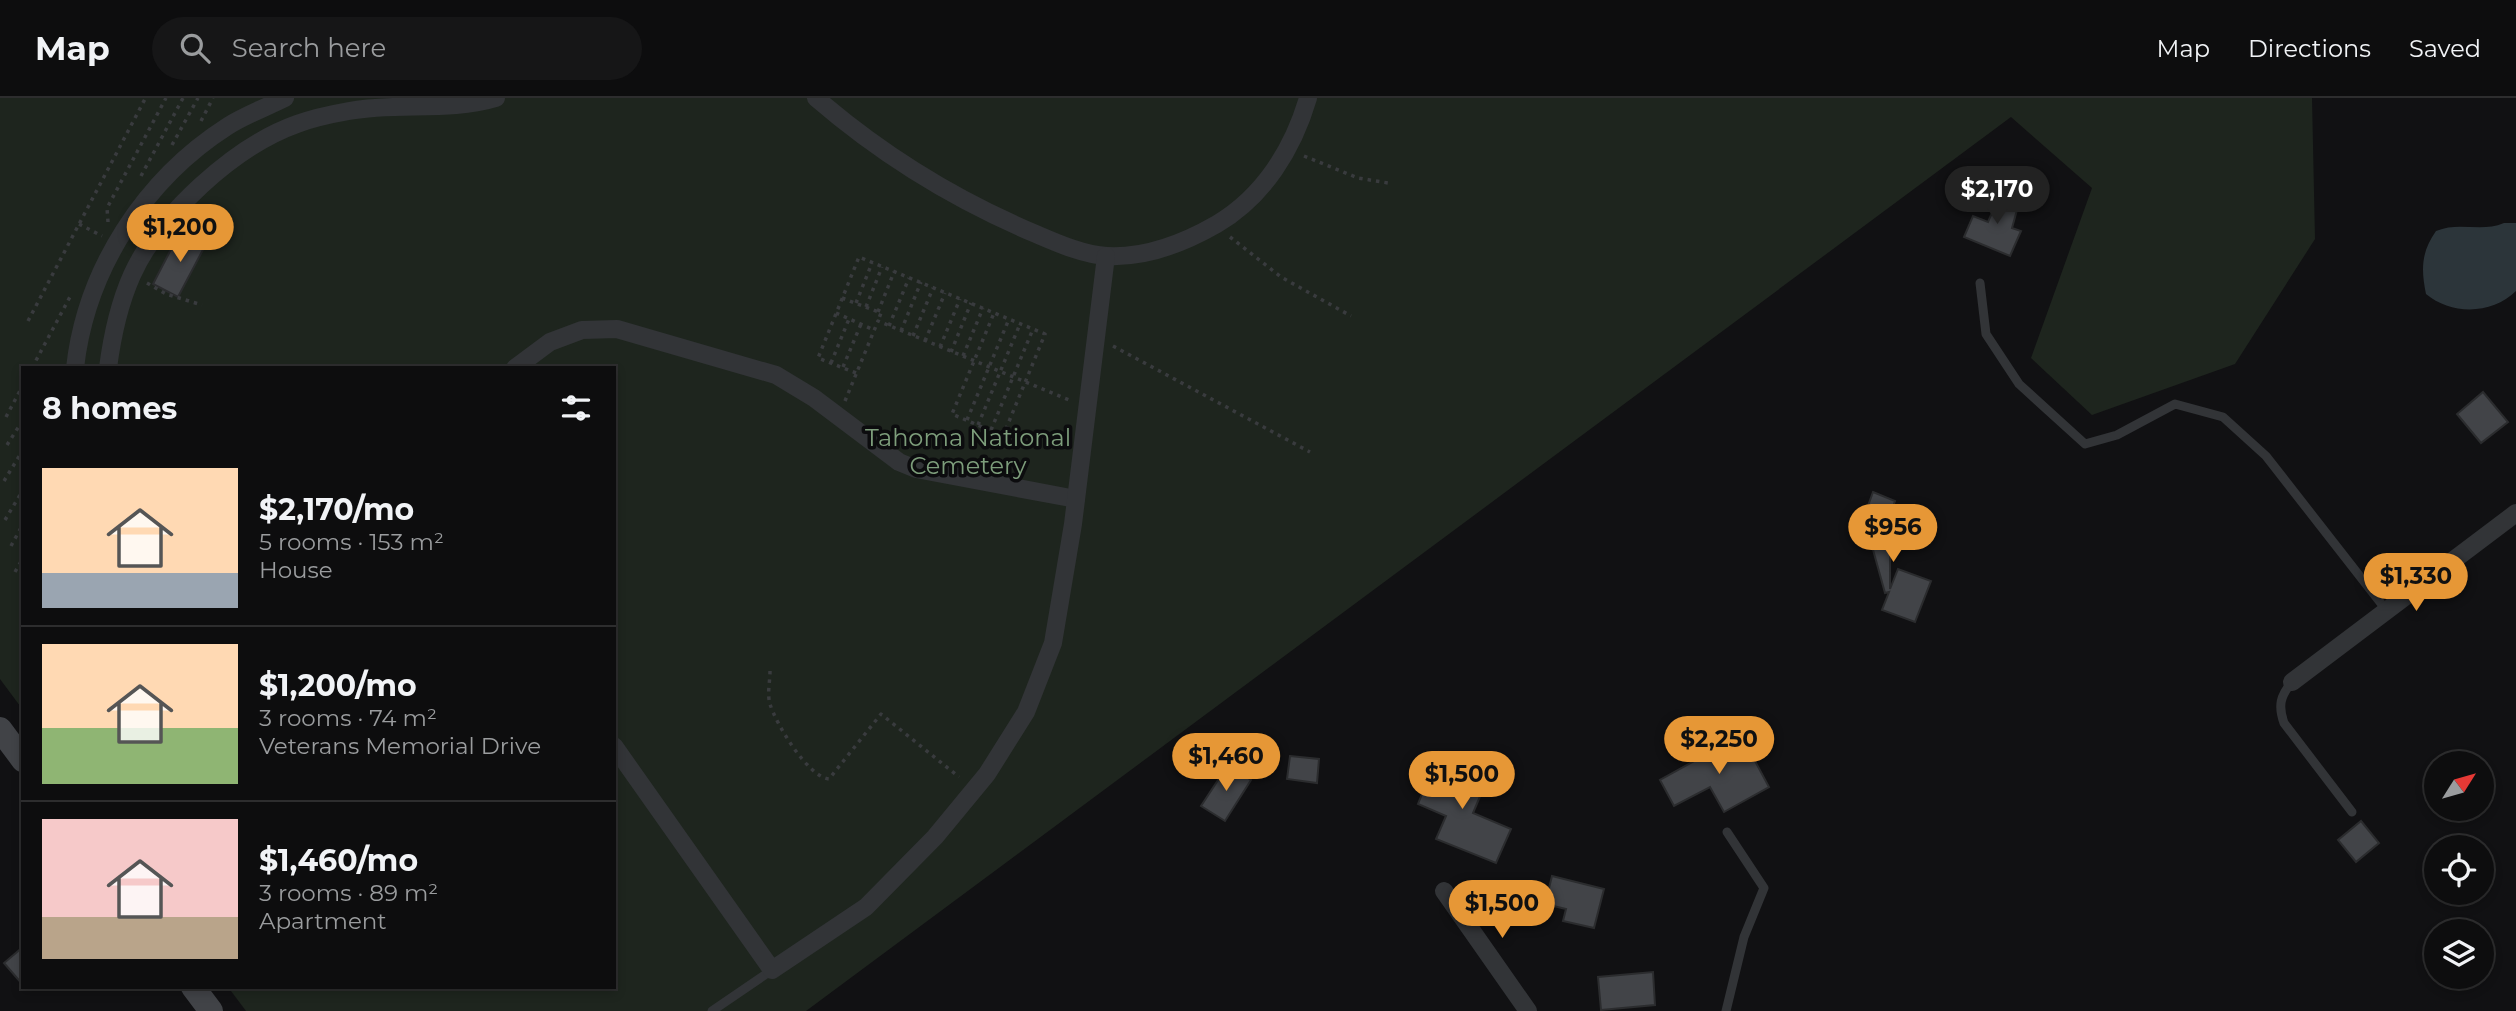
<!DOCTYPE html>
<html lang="en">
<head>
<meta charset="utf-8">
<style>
  body { margin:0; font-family:Montserrat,sans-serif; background:#161617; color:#f1f3f6; height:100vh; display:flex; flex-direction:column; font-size:26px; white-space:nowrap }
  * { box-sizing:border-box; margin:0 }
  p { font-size:23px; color:#9a9c9e }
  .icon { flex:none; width:38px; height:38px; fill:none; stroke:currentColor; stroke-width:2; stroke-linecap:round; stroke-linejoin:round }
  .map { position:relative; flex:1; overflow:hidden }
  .side { position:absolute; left:21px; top:268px; width:595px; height:623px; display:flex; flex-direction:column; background:#0d0d0e; border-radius:0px; box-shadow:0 4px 10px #0003,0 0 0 2px #2d2d2e }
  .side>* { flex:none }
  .needle { width:46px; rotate:53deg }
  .buttons { position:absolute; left:2424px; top:653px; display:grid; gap:14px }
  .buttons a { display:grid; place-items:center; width:70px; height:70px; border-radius:50%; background:#0d0d0e; box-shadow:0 4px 10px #0003,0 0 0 2px #2d2d2e; font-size:35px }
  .price { position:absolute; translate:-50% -60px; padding:0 16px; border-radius:24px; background:#e69736; color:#111; font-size:23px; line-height:46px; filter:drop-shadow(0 2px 4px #0008) }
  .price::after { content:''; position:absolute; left:50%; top:42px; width:21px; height:16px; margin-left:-10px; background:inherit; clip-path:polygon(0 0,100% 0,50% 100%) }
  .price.selected { background:#222; color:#fff }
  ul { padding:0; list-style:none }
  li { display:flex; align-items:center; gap:21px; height:175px; padding:0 21px }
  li+li { border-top:2px solid #2d2d2e }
  li span { display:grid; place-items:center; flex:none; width:196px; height:140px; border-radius:0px; color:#555 }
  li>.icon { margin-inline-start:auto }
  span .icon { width:84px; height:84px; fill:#fffc; stroke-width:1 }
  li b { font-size:30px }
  h2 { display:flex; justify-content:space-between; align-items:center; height:84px; padding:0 21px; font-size:30px }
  header { display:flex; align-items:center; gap:42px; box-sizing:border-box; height:98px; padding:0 35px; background:#0d0d0e; border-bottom:2px solid #2d2d2e }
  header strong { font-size:33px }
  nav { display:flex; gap:38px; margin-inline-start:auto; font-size:24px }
  .search { width:490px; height:63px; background:#161617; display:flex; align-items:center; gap:18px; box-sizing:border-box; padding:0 24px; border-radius:38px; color:#9a9c9e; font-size:26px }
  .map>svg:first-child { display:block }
</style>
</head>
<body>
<header>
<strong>Map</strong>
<div class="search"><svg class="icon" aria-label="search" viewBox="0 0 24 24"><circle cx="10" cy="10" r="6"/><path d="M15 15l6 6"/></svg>Search here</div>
<nav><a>Map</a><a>Directions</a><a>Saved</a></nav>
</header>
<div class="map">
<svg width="2516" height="913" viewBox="0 0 2516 913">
  <rect width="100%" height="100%" fill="#111113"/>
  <polygon fill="#1e251e" points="0,0 2312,0 2315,141 2235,266 2092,317 2031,260 2092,90 2011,19 806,913 246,913 228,889 614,889 614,270 23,270 23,612 0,581"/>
  <path fill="#2c353a" d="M 2504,125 L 2516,125 L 2516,193 C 2492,217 2451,217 2426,196 C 2421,172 2421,154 2436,133 C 2460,123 2480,135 2504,125 Z"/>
  <g fill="#424448" stroke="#2b2c2e" stroke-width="2">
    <polygon points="2001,94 2020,101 2012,130 2021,133 2010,158 1964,139 1973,118 1988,124"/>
    <polygon points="181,132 206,146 178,199 153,186"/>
    <polygon points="2483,294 2508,324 2481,345 2457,316"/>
    <polygon points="1873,394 1895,403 1884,432 1890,451 1890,491 1898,471 1931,483 1915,524 1882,512 1889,494 1885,495 1867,430 1860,430"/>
    <polygon points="1741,637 1769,689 1724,714 1710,689 1674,708 1660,682"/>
    <polygon points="1439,654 1465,665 1459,679 1484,689 1473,715 1511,731 1496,765 1436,741 1446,718 1418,706"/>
    <polygon points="1290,658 1319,661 1317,685 1287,681"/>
    <polygon points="1228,667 1251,682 1225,723 1201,708"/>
    <polygon points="2361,723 2379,745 2356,764 2338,742"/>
    <polygon points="1552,778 1604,791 1594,830 1563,823 1566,811 1545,806"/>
    <polygon points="23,849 23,887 4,865"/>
    <polygon points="1653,874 1655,907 1601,912 1598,879"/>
  </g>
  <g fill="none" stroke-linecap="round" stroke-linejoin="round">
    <g stroke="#393b3e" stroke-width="3.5" stroke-dasharray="3.5 5" stroke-linecap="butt">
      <polyline points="201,23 213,0"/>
      <polyline points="172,47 198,0"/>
      <polyline points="1304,58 1358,80 1388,85"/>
      <polyline points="141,78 183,0"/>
      <polyline points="108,124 107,110 166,0"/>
      <polyline points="79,126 102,138"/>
      <polyline points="1230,139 1281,179 1351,218"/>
      <polyline points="147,185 166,196 202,207"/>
      <polyline points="842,200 881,215 878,223"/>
      <polyline points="856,205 872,165"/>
      <polyline points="866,209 882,169"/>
      <polyline points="878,214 894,174"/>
      <polyline points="836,215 874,232"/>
      <polyline points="28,223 145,1"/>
      <polyline points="889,228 909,180"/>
      <polyline points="901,233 921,184"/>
      <polyline points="913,238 933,190"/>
      <polyline points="925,243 945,195"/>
      <polyline points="1113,248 1310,354"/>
      <polyline points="940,249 960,201"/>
      <polyline points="951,254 971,205"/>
      <polyline points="963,258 983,210"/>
      <polyline points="831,265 849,221"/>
      <polyline points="843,269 861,226"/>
      <polyline points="32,270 71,197"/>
      <polyline points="856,275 818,260 859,159 1045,236 1003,338 952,316 994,215"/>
      <polyline points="845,303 878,223 1069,302"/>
      <polyline points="6,319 23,287"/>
      <polyline points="967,322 1009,221"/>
      <polyline points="978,327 1020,226"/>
      <polyline points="991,332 1033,231"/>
      <polyline points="7,347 23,322"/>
      <polyline points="4,383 23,352"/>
      <polyline points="5,422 23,392"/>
      <polyline points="11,448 23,426"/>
      <polyline points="15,474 23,460"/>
      <path d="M 770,573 C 770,584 767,596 770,606 C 776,626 808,679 829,681 L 881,616 L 959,679"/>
    </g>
    <g stroke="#323437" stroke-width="9">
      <polyline points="1980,185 1986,236 2019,286 2085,346 2117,337 2175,306 2223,319 2266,358 2387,513"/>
      <path d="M 2292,584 C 2280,598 2278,608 2284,625 L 2352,714"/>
      <polyline points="712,913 772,872"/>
      <polyline points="1726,913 1744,839 1764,790 1727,734"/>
    </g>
    <g stroke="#323437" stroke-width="18">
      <path d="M 816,0 C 882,57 955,102 1036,136 C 1057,145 1084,157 1107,158 C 1146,160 1184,145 1217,126 C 1264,98 1293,51 1308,0"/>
      <path d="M 75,270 C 86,171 145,81 228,28 C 245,17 267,9 285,0"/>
      <path d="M 108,270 C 112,239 119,206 132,177 C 159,117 235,48 297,26 C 313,20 332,16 349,13 C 397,4 450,14 496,0"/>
      <polyline points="515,270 550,244 582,232 617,231 776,277 814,300 899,364 916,371 1076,401"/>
      <polyline points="2292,584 2516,415"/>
      <polyline points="614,648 772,872 866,809 935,739 987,676 1026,614 1053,545 1073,426 1106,158"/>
      <polyline points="1444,793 1528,913"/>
    </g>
    <g stroke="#414347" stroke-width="24">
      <polyline points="0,631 23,662"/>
      <polyline points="193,889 211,913"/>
    </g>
  </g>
  <g text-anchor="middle" stroke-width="7" stroke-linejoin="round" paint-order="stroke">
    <g font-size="24" fill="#7d9d7b" stroke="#0c0c0e">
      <text x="968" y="348">Tahoma National<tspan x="968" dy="28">Cemetery</tspan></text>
    </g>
  </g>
</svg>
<div class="buttons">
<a><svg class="needle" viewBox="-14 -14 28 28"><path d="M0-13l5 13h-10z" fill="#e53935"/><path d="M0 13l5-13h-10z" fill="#9a9c9e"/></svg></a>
<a><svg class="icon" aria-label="locate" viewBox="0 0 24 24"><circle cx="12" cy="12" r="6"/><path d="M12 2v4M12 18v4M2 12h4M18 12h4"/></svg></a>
<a><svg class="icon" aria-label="layers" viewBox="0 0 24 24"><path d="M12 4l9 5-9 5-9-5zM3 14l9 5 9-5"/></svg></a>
</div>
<b class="price selected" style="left:1997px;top:128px">$2,170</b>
<b class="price" style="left:180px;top:166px">$1,200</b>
<b class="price" style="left:1893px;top:466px">$956</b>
<b class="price" style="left:2416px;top:515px">$1,330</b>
<b class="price" style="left:1719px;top:678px">$2,250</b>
<b class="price" style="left:1226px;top:695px">$1,460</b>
<b class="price" style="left:1462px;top:713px">$1,500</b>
<b class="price" style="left:1502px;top:842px">$1,500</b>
<section class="side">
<h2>8 homes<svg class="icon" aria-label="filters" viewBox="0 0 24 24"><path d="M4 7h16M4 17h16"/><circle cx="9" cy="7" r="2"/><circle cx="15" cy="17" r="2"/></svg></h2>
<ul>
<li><span style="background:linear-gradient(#ffd9b3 75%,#9aa5b1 0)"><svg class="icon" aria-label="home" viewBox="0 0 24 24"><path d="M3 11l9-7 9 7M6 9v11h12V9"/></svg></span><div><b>$2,170/mo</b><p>5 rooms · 153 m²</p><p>House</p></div></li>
<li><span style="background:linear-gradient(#ffd9b3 60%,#8fb573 0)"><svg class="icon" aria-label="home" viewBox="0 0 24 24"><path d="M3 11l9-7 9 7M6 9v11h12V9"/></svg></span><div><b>$1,200/mo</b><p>3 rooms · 74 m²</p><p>Veterans Memorial Drive</p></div></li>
<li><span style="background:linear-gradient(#f6c9c9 70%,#b9a48a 0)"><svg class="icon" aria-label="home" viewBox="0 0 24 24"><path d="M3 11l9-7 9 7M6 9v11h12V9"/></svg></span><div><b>$1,460/mo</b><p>3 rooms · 89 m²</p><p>Apartment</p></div></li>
</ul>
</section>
</div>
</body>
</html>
